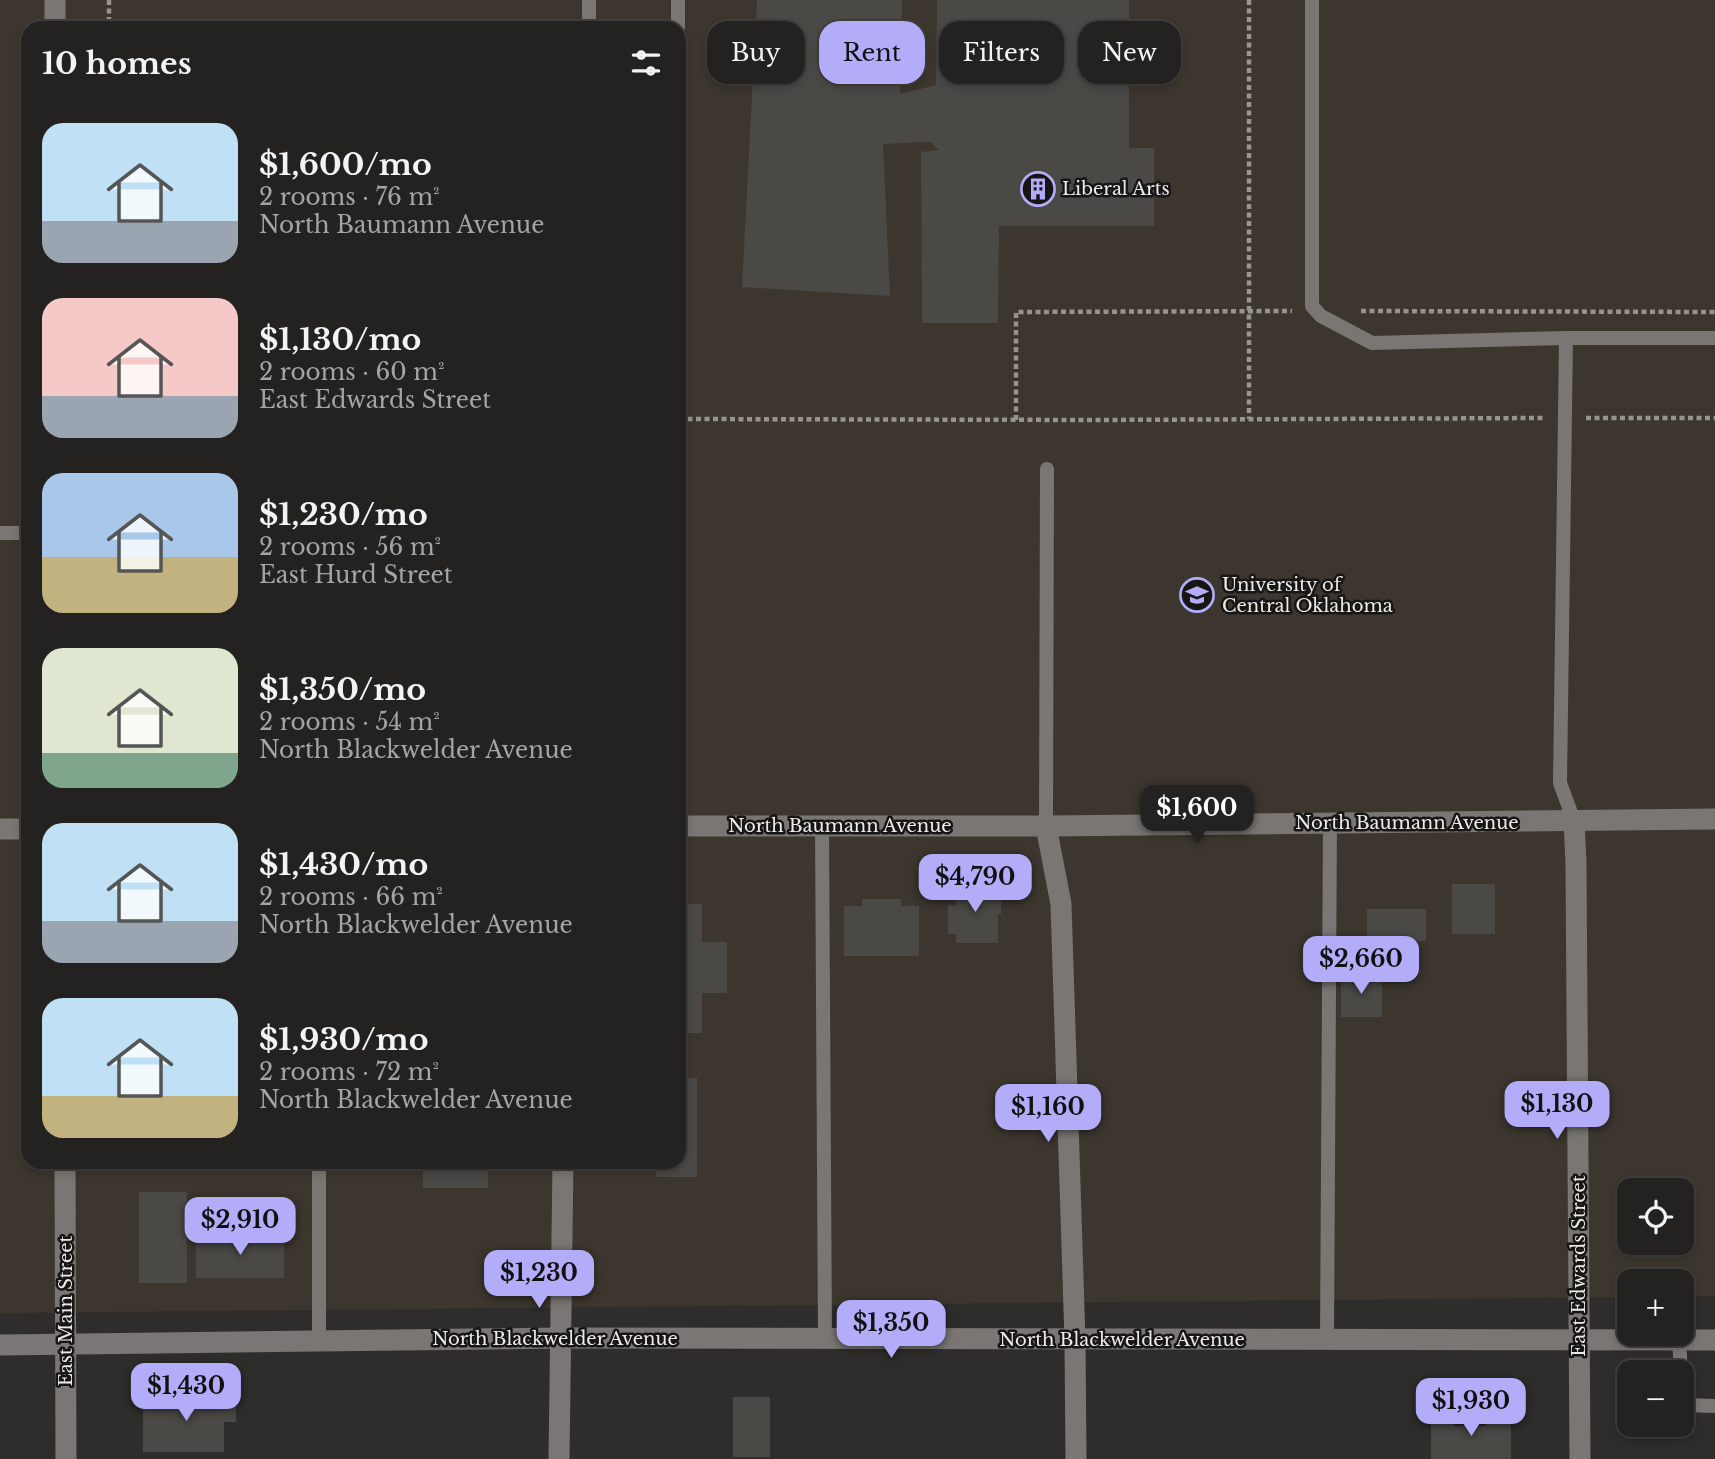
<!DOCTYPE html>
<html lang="en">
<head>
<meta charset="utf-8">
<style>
  body { margin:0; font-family:"Libre Baskerville",serif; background:#2b2a29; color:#f1f3f6; height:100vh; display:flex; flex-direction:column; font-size:26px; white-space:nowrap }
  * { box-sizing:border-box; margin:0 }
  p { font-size:23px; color:#a3a4a5 }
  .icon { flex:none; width:38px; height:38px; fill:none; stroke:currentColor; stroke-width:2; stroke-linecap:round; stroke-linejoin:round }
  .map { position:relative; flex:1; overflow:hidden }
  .details { position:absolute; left:21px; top:21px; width:665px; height:1148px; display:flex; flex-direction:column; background:#232220; border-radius:21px; box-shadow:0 4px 10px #0003,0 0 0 2px #403f3e }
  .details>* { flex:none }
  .guide { position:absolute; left:707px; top:21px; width:665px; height:63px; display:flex; gap:14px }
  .controls { position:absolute; left:1617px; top:1178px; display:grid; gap:14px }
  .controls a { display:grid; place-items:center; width:77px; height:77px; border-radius:14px; background:#232220; box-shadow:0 4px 10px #0003,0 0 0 2px #403f3e; font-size:35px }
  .price { position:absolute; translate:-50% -60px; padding:0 16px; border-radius:14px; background:#b3adf9; color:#111; font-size:23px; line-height:46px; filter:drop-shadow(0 2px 4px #0008) }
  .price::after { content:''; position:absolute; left:50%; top:42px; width:21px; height:16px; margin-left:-10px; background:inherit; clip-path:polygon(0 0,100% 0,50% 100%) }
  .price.current { background:#222; color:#fff }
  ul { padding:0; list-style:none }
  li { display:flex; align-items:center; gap:21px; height:175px; padding:0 21px }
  li span { display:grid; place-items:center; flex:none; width:196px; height:140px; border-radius:21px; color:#555 }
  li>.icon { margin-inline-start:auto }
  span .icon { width:84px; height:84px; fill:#fffc; stroke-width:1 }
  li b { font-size:30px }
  h2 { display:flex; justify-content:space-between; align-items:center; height:84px; padding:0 21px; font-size:30px }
  .pill { padding:0 24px; border-radius:21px; background:#232220; box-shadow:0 4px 10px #0003,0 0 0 2px #403f3e; font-size:24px; line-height:63px }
  .pill.current { background:#b3adf9; color:#111 }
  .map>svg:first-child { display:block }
</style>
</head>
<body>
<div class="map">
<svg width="1715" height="1459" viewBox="0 0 1715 1459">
  <rect width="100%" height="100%" fill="#2f2d2b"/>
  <path fill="#3c362e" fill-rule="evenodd" d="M 0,0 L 1715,0 L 1715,1296 L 1682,1296 L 1682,1281 L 1629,1281 L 1629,1297 L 0,1313 ZM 28,28 L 679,28 L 679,1162 L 28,1162 ZM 1629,1190 L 1682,1190 L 1682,1242 L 1629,1242 Z"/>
  <g fill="#4b4946">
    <polygon points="757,0 902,0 900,94 936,85 937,0 1129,0 1129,148 1154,148 1154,226 999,226 998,323 922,323 921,152 939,150 930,142 883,144 890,296 742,287"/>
    <polygon points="956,884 997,884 997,895 1001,895 1001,914 998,914 998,943 956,943 956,934 948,934 948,905 956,905"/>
    <rect x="1452" y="884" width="43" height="50"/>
    <polygon points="862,899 901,899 901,906 919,906 919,956 844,956 844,906 862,906"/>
    <polygon points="679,904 702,904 702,942 727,942 727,993 702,993 702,1033 679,1033"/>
    <rect x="1367" y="909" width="59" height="32"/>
    <rect x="1341" y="976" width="41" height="41"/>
    <polygon points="679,1078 697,1078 697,1177 656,1177 656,1162 679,1162"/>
    <rect x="423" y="1162" width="65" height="26"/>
    <rect x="139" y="1192" width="48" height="91"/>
    <rect x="196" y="1236" width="88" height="42"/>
    <polygon points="143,1396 236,1396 236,1422 224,1422 224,1452 143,1452"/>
    <rect x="733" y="1397" width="37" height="60"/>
    <polygon points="1486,1413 1511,1413 1511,1459 1431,1459 1431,1414 1454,1414 1454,1426 1486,1426"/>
  </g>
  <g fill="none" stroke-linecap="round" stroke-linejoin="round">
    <g stroke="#959492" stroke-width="4.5" stroke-dasharray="5 3.5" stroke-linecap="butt">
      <polyline points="109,0 109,28"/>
      <polyline points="1249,0 1249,419"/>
      <polyline points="1361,311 1715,312"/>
      <polyline points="1586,418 1715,418"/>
      <polyline points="679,419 1093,420 1543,418"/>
      <polyline points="1016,420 1016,312 1292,311"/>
    </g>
    <g stroke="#797673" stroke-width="14">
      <polyline points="1312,0 1312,306 1321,316 1372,343 1566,338 1715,338"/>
      <polyline points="589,28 589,0"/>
      <polyline points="678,28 678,0"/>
      <polyline points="1566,338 1560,783 1574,821"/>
      <polyline points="0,533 28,533"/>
      <polyline points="822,826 825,1339"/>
      <polyline points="1046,826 1047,469"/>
      <polyline points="319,1162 319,1341"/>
      <polyline points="1327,1340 1330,823"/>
      <polyline points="1679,1340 1681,1372"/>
      <polyline points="1682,1383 1683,1405 1715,1406"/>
    </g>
    <g stroke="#797673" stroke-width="21">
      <polyline points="55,0 55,28"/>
      <polyline points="1574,821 1576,863 1580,1459"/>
      <polyline points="1046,826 1061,904 1075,1340 1076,1459"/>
      <polyline points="65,1162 66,1459"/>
      <polyline points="559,1459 563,1162"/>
    </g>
    <g stroke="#797673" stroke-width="21">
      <polyline points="679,826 1046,826 1715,819"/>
      <polyline points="0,829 28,829"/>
      <polyline points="0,1345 560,1338 1715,1340"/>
    </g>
  </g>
  <defs>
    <g id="building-ring" transform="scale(1.75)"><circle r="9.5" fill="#171615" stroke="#b3adf9" stroke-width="1.5"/><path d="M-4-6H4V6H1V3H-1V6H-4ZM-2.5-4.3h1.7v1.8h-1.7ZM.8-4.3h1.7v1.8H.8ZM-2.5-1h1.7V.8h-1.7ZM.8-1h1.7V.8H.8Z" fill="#b3adf9"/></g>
    <g id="university-ring" transform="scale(1.75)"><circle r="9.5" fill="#171615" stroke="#b3adf9" stroke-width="1.5"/><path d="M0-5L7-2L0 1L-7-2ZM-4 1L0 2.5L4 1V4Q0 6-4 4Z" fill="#b3adf9"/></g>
  </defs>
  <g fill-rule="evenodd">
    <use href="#building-ring" x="1038" y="189"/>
    <use href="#university-ring" x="1197" y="595"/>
  </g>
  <g text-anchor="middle" stroke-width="5" stroke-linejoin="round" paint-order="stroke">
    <g font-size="18" fill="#ebeae8" stroke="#171615" text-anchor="start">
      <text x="1062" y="195">Liberal Arts</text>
      <text x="1222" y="591">University of<tspan x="1222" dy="21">Central Oklahoma</tspan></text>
    </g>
    <g font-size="18" fill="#ebeae8" stroke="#171615">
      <text x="1407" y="829">North Baumann Avenue</text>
      <text x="840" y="832">North Baumann Avenue</text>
      <text transform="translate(1579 1266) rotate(-90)" y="6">East Edwards Street</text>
      <text transform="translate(66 1311) rotate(-90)" y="6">East Main Street</text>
      <text x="555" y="1345">North Blackwelder Avenue</text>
      <text x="1122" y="1346">North Blackwelder Avenue</text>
    </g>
  </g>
</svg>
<div class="controls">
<a><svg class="icon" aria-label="locate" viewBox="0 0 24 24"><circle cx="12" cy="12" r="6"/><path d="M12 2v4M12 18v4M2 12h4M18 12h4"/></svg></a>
<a>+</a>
<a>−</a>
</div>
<b class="price current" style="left:1197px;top:845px">$1,600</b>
<b class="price" style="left:975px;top:914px">$4,790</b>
<b class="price" style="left:1361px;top:996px">$2,660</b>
<b class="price" style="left:1557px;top:1141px">$1,130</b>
<b class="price" style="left:1048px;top:1144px">$1,160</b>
<b class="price" style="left:240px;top:1257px">$2,910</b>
<b class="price" style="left:539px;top:1310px">$1,230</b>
<b class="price" style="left:891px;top:1360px">$1,350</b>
<b class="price" style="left:186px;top:1423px">$1,430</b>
<b class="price" style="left:1471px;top:1438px">$1,930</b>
<div class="guide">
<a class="pill">Buy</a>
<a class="pill current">Rent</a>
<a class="pill">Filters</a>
<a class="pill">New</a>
</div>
<section class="details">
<h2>10 homes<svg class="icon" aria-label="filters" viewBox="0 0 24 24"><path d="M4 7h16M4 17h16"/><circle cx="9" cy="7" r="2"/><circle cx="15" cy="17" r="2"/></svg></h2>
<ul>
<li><span style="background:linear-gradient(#bfe0f5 70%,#9aa5b1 0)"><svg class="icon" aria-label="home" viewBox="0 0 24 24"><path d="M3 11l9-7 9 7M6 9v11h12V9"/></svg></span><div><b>$1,600/mo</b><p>2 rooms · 76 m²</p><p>North Baumann Avenue</p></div></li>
<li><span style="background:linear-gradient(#f6c9c9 70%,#9aa5b1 0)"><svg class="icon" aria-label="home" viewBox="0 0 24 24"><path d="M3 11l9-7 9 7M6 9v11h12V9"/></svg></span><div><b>$1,130/mo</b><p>2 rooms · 60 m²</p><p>East Edwards Street</p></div></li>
<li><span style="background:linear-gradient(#a9c7e8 60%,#c2b280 0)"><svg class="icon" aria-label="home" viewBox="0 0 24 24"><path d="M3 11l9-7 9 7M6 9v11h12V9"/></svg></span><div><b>$1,230/mo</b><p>2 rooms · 56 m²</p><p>East Hurd Street</p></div></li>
<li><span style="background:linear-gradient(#dfe7d0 75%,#7fa58c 0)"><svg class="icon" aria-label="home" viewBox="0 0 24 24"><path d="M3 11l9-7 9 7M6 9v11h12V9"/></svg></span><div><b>$1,350/mo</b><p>2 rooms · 54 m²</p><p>North Blackwelder Avenue</p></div></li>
<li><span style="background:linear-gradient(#bfe0f5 70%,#9aa5b1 0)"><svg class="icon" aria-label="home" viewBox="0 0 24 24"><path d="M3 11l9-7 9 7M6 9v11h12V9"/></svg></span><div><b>$1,430/mo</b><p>2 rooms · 66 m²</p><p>North Blackwelder Avenue</p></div></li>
<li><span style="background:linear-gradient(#bfe0f5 70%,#c2b280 0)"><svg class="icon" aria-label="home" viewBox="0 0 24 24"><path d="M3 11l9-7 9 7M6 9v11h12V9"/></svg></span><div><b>$1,930/mo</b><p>2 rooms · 72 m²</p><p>North Blackwelder Avenue</p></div></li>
</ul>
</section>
</div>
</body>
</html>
